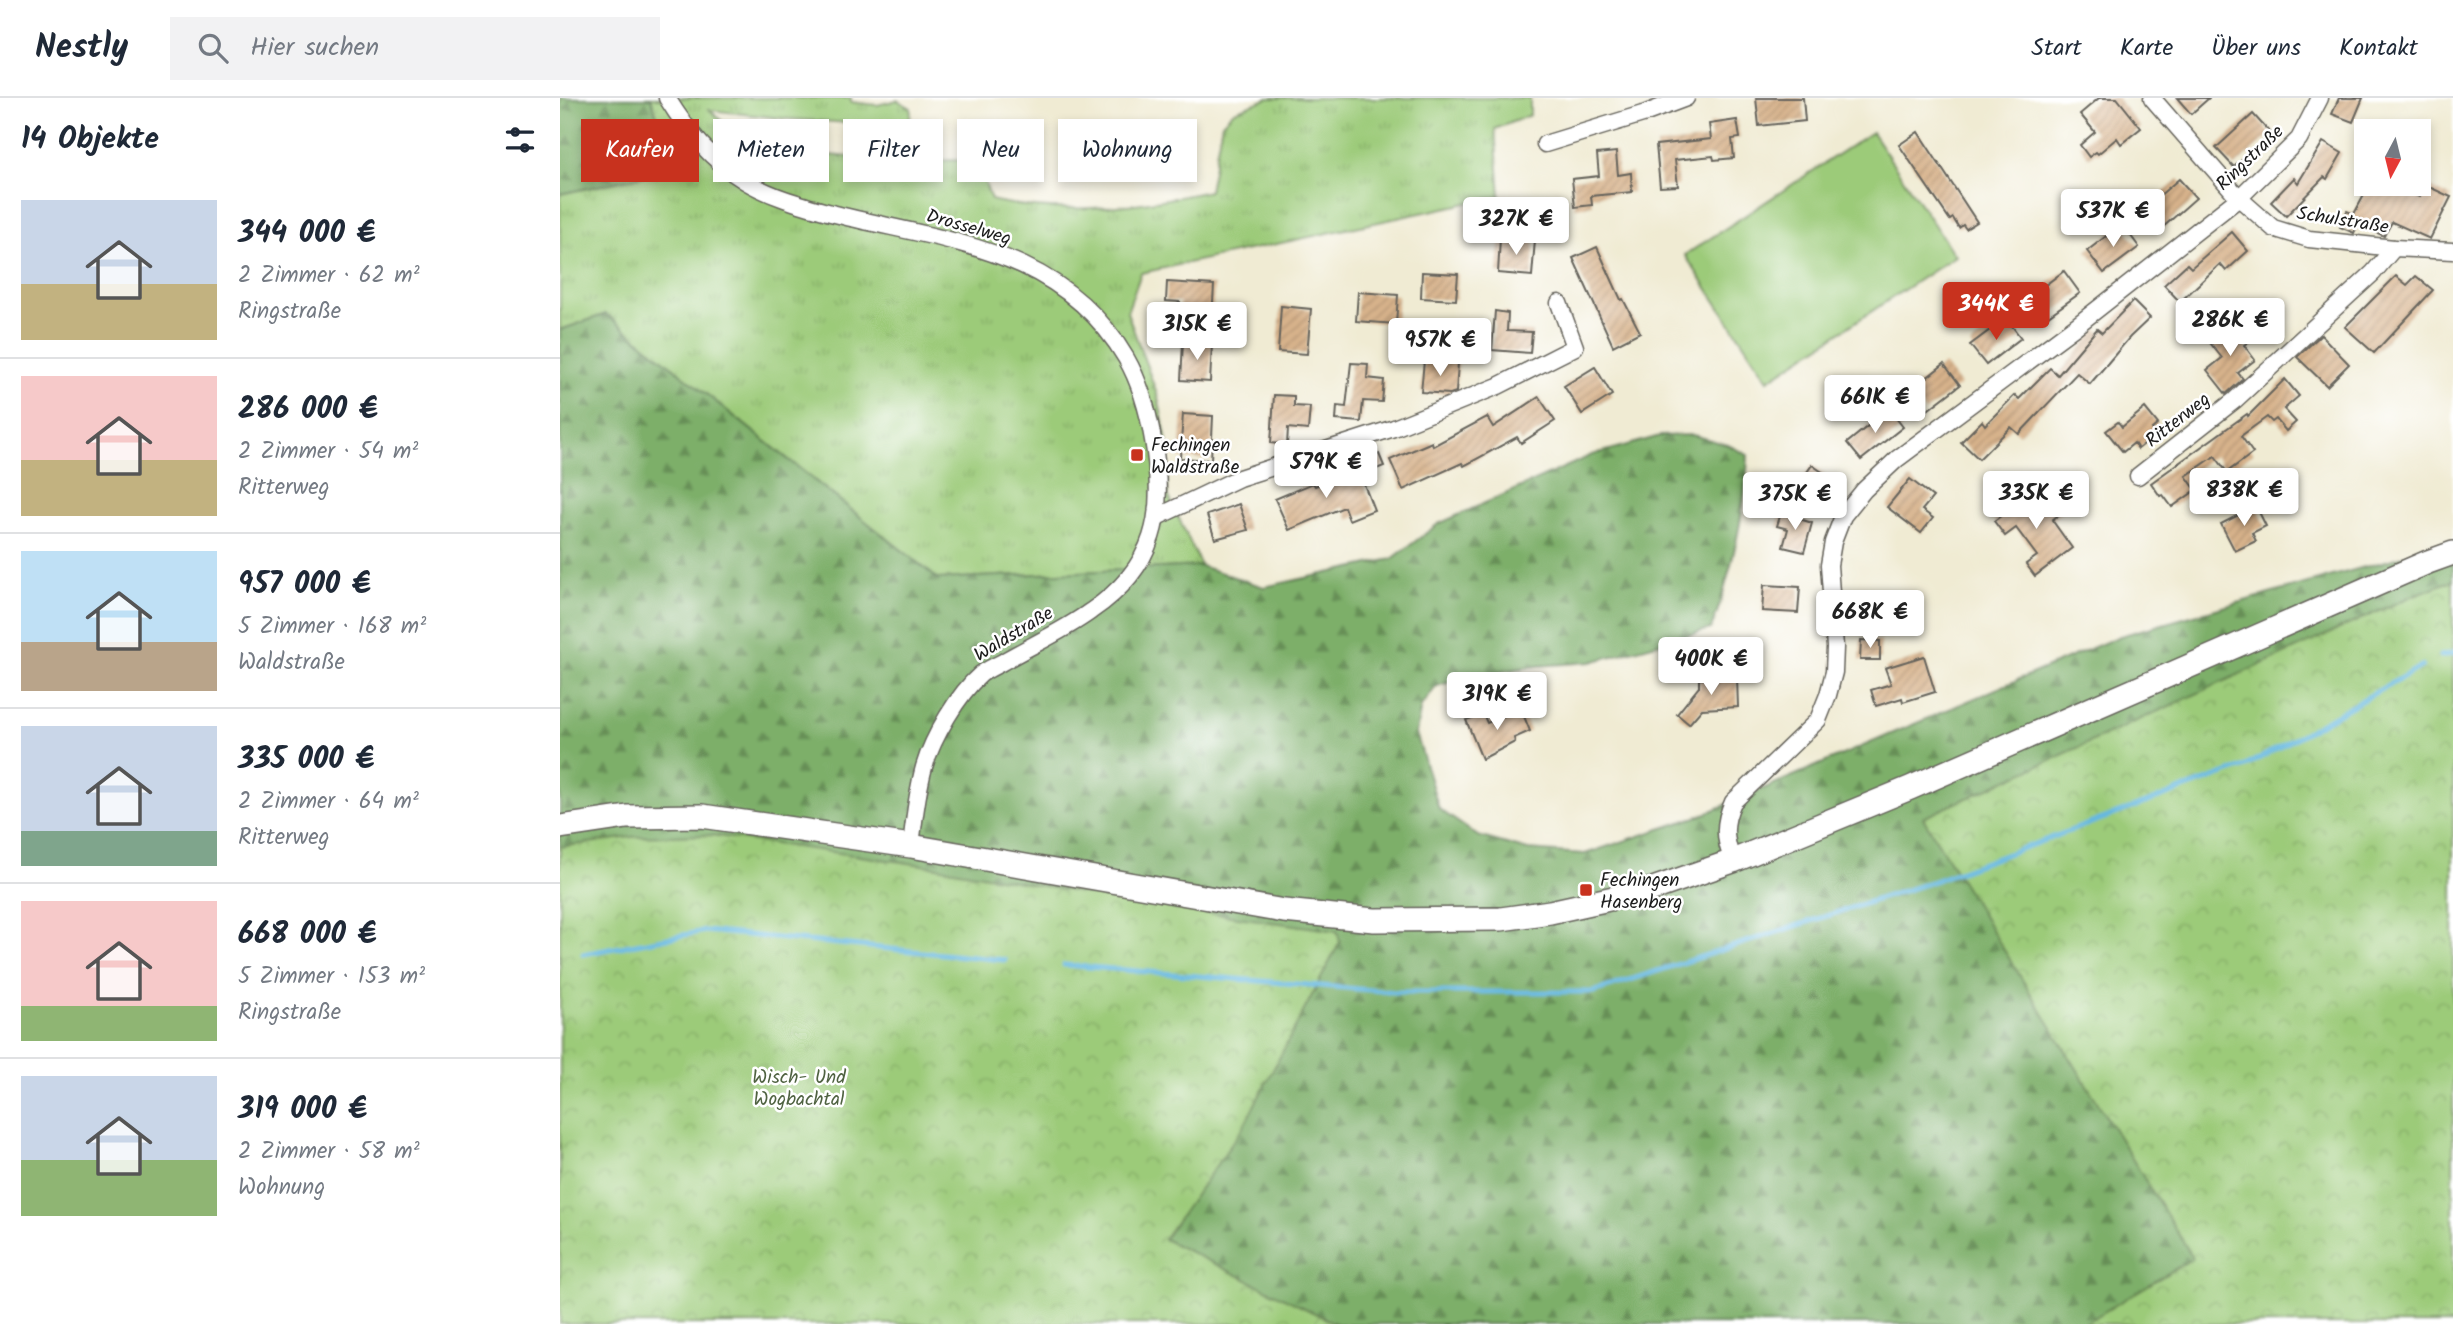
<!DOCTYPE html>
<html lang="de">
<head>
<meta charset="utf-8">
<style>
  body { margin:0; font-family:Kalam,sans-serif; background:#f2f2f3; color:#1f2937; height:100vh; display:flex; flex-direction:column; font-size:26px; white-space:nowrap }
  * { box-sizing:border-box; margin:0 }
  p { font-size:23px; color:#747a83 }
  .icon { flex:none; width:38px; height:38px; fill:none; stroke:currentColor; stroke-width:2; stroke-linecap:round; stroke-linejoin:round }
  .map { position:relative; flex:1; overflow:hidden }
  .drawer { display:flex; flex-direction:column; background:#fff; width:560px }
  .drawer>* { flex:none }
  .banner { position:absolute; left:21px; top:21px; width:665px; height:63px; display:flex; gap:14px }
  .needle { width:46px; rotate:187deg }
  .fabs { position:absolute; left:1794px; top:21px; display:grid; gap:14px }
  .fabs a { display:grid; place-items:center; width:77px; height:77px; border-radius:0px; background:#fff; box-shadow:0 4px 10px #0003; font-size:35px }
  .price { position:absolute; translate:-50% -60px; padding:0 16px; border-radius:7px; background:#fff; color:#222; font-size:23px; line-height:46px; filter:drop-shadow(0 2px 4px #0008) }
  .price::after { content:''; position:absolute; left:50%; top:42px; width:21px; height:16px; margin-left:-10px; background:inherit; clip-path:polygon(0 0,100% 0,50% 100%) }
  .price.on { background:#c8321e; color:#fff }
  ul { padding:0; list-style:none }
  li { display:flex; align-items:center; gap:21px; height:175px; padding:0 21px }
  li+li { border-top:2px solid #e0e1e3 }
  li span { display:grid; place-items:center; flex:none; width:196px; height:140px; border-radius:0px; color:#555 }
  li>.icon { margin-inline-start:auto }
  span .icon { width:84px; height:84px; fill:#fffc; stroke-width:1 }
  li b { font-size:30px }
  h2 { display:flex; justify-content:space-between; align-items:center; height:84px; padding:0 21px; font-size:30px }
  .tag { padding:0 24px; border-radius:0px; background:#fff; box-shadow:0 4px 10px #0003; font-size:24px; line-height:63px }
  .tag.on { background:#c8321e; color:#fff }
  header { display:flex; align-items:center; gap:42px; box-sizing:border-box; height:98px; padding:0 35px; background:#fff; border-bottom:2px solid #e0e1e3 }
  header strong { font-size:33px }
  nav { display:flex; gap:38px; margin-inline-start:auto; font-size:24px }
  .search { width:490px; height:63px; background:#f2f2f3; display:flex; align-items:center; gap:18px; box-sizing:border-box; padding:0 24px; border-radius:0px; color:#747a83; font-size:26px }
  main { display:flex; flex:1; min-height:0 }
  .map>svg:first-child { display:block }
</style>
</head>
<body>
<header>
<strong>Nestly</strong>
<div class="search"><svg class="icon" aria-label="search" viewBox="0 0 24 24"><circle cx="10" cy="10" r="6"/><path d="M15 15l6 6"/></svg>Hier suchen</div>
<nav><a>Start</a><a>Karte</a><a>Über uns</a><a>Kontakt</a></nav>
</header>
<main>
<section class="drawer">
<h2>14 Objekte<svg class="icon" aria-label="filters" viewBox="0 0 24 24"><path d="M4 7h16M4 17h16"/><circle cx="9" cy="7" r="2"/><circle cx="15" cy="17" r="2"/></svg></h2>
<ul>
<li><span style="background:linear-gradient(#c9d6e8 60%,#c2b280 0)"><svg class="icon" aria-label="home" viewBox="0 0 24 24"><path d="M3 11l9-7 9 7M6 9v11h12V9"/></svg></span><div><b>344 000 €</b><p>2 Zimmer · 62 m²</p><p>Ringstraße</p></div></li>
<li><span style="background:linear-gradient(#f6c9c9 60%,#c2b280 0)"><svg class="icon" aria-label="home" viewBox="0 0 24 24"><path d="M3 11l9-7 9 7M6 9v11h12V9"/></svg></span><div><b>286 000 €</b><p>2 Zimmer · 54 m²</p><p>Ritterweg</p></div></li>
<li><span style="background:linear-gradient(#bfe0f5 65%,#b9a48a 0)"><svg class="icon" aria-label="home" viewBox="0 0 24 24"><path d="M3 11l9-7 9 7M6 9v11h12V9"/></svg></span><div><b>957 000 €</b><p>5 Zimmer · 168 m²</p><p>Waldstraße</p></div></li>
<li><span style="background:linear-gradient(#c9d6e8 75%,#7fa58c 0)"><svg class="icon" aria-label="home" viewBox="0 0 24 24"><path d="M3 11l9-7 9 7M6 9v11h12V9"/></svg></span><div><b>335 000 €</b><p>2 Zimmer · 64 m²</p><p>Ritterweg</p></div></li>
<li><span style="background:linear-gradient(#f6c9c9 75%,#8fb573 0)"><svg class="icon" aria-label="home" viewBox="0 0 24 24"><path d="M3 11l9-7 9 7M6 9v11h12V9"/></svg></span><div><b>668 000 €</b><p>5 Zimmer · 153 m²</p><p>Ringstraße</p></div></li>
<li><span style="background:linear-gradient(#c9d6e8 60%,#8fb573 0)"><svg class="icon" aria-label="home" viewBox="0 0 24 24"><path d="M3 11l9-7 9 7M6 9v11h12V9"/></svg></span><div><b>319 000 €</b><p>2 Zimmer · 58 m²</p><p>Wohnung</p></div></li>
</ul>
</section>
<div class="map">
<svg width="1893" height="1226" viewBox="0 0 1893 1226">
  <defs>
    <pattern id="grass-tufts" width="24" height="20" patternUnits="userSpaceOnUse" patternTransform="scale(1.75)"><rect width="24" height="20" fill="#9ccb79"/><path d="M3 7l-1-3M5 7V3M7 7l1-3M15 17l-1-3M17 17v-4M19 17l1-3" fill="none" stroke="#86ae68"/></pattern>
    <pattern id="forest-firs" width="22" height="20" patternUnits="userSpaceOnUse" patternTransform="scale(1.75)"><rect width="22" height="20" fill="#7daf69"/><path d="M5 1l3.5 6h-7zM16 11l3.5 6h-7z" fill="#668e56"/></pattern>
    <pattern id="park-crowns" width="20" height="18" patternUnits="userSpaceOnUse" patternTransform="scale(1.75)"><rect width="20" height="18" fill="#9ccb79"/><path d="M2 6a3 3 0 1 1 6 0M12 15a3 3 0 1 1 6 0" fill="none" stroke="#86ae68"/></pattern>
    <pattern id="building-hatch" width="6" height="6" patternUnits="userSpaceOnUse" patternTransform="scale(1.75)"><rect width="6" height="6" fill="#d7b28b"/><path d="M-1 1l2-2M0 6l6-6M5 7l2-2" fill="none" stroke="#b89877"/></pattern>
  </defs>
  <rect width="100%" height="100%" fill="#fff"/>
  <filter id="ink" filterUnits="userSpaceOnUse"><feTurbulence type="fractalNoise" baseFrequency=".0143" numOctaves="2"/><feDisplacementMap in="SourceGraphic" scale="14" xChannelSelector="R" yChannelSelector="G"/><feConvolveMatrix kernelMatrix="1 2 1 2 8 2 1 2 1" color-interpolation-filters="sRGB"/></filter>
  <filter id="wash" filterUnits="userSpaceOnUse"><feTurbulence type="fractalNoise" baseFrequency=".00686" numOctaves="4" result="noise"/><feDisplacementMap in="SourceGraphic" scale="28" xChannelSelector="R" yChannelSelector="G"/><feGaussianBlur stdDeviation="1.57" result="paint"/><feColorMatrix in="noise" values="0 0 0 0 0 0 0 0 0 0 0 0 0 0 0 0 0 1.4 0 .05"/><feComposite in="paint" operator="in"/></filter>
  <g filter="url(#wash)">
    <rect width="100%" height="100%" fill="#f0ebd3"/>
    <path fill="url(#grass-tufts)" stroke="#5c744a" stroke-width="2" d="M 91,0 L 291,0 L 291,4 L 317,7 L 337,2 L 351,10 L 350,21 L 336,28 L 228,21 L 150,12 L 186,46 L 209,52 L 338,63 L 417,62 L 431,102 C 502,119 578,108 649,93 L 662,25 L 674,13 L 709,0 L 970,0 L 970,17 L 935,31 L 940,98 L 581,175 L 567,214 L 598,299 L 607,344 L 608,397 L 641,468 L 378,481 L 47,217 L 0,232 L 0,96 L 129,68 L 96,16 Z"/>
    <g fill="url(#forest-firs)" stroke="#4c6642" stroke-width="2">
      <polygon points="0,0 91,0 96,16 129,68 0,96"/>
      <path d="M 46,216 L 378,481 L 641,468 L 704,489 L 832,461 L 878,426 L 1032,357 L 1100,338 L 1133,337 L 1168,347 L 1188,357 C 1186,410 1170,482 1151,531 L 1031,564 L 977,568 L 908,579 L 877,588 L 861,608 L 856,635 L 879,711 L 918,738 L 968,752 L 1025,756 L 1142,717 L 1560,538 L 1893,444 L 1893,1226 L 0,1226 L 0,232 Z"/>
    </g>
    <g fill="url(#park-crowns)" stroke="#5c744a" stroke-width="2">
      <polygon points="1893,482 1893,1226 1524,1226 1633,1160 1363,720 1852,498"/>
      <polygon points="151,737 377,769 577,805 777,833 780,844 682,1031 604,1141 777,1226 0,1226 0,749 71,739"/>
    </g>
    <polygon fill="#9ccb79" stroke="#5c744a" stroke-width="2" points="1312,34 1395,158 1208,282 1125,157"/>
    <g fill="none" stroke-linecap="round" stroke-linejoin="round">
      <g stroke="#65b8e1" stroke-width="5">
        <polyline points="1881,558 1893,555"/>
        <polyline points="23,856 145,833 445,862"/>
        <polyline points="504,867 835,894 1033,894 1371,784 1686,668 1862,568"/>
      </g>
    </g>
    <g id="blocks">
      <g fill="url(#building-hatch)">
        <polygon points="1196,0 1243,0 1245,23 1199,28"/>
        <polygon points="1539,0 1557,0 1581,30 1561,46 1557,40 1538,56 1536,54 1529,59 1520,47 1535,34 1520,16"/>
        <polygon points="1617,0 1649,0 1631,16"/>
        <polygon points="1779,0 1803,0 1793,24 1772,16"/>
        <polygon points="1693,16 1711,36 1674,69 1656,50"/>
        <polygon points="1177,22 1180,40 1172,41 1174,60 1154,62 1153,58 1115,62 1118,88 1100,89 1096,47 1151,41 1149,26"/>
        <polygon points="1358,34 1417,124 1406,131 1403,127 1399,130 1393,120 1390,122 1339,47"/>
        <polygon points="1763,44 1782,55 1767,81 1764,79 1726,118 1711,104 1734,80 1738,85"/>
        <polygon points="1056,54 1058,77 1071,75 1072,94 1031,98 1032,107 1015,109 1012,81 1039,78 1037,56"/>
        <polygon points="1619,81 1636,100 1602,130 1585,110"/>
        <polygon points="1810,86 1833,86 1859,99 1865,87 1891,99 1870,141 1832,124 1824,138 1798,126 1794,135 1780,129 1787,113 1794,116"/>
        <polygon points="1562,126 1579,149 1544,175 1527,153"/>
        <polygon points="1672,134 1688,153 1666,173 1660,166 1620,204 1604,187 1627,166 1631,170"/>
        <polygon points="940,140 975,142 972,178 938,175"/>
        <polygon points="1037,149 1061,202 1063,201 1080,234 1053,248 1013,160"/>
        <polygon points="1504,173 1520,195 1484,221 1468,200"/>
        <polygon points="862,174 898,176 896,202 861,200"/>
        <polygon points="1836,178 1847,187 1856,178 1873,192 1814,255 1785,229"/>
        <polygon points="607,184 654,187 652,221 619,219 620,204 606,203"/>
        <polygon points="798,194 838,197 836,226 796,223"/>
        <polygon points="1573,203 1590,220 1570,239 1530,286 1517,275 1459,336 1451,329 1419,361 1401,344 1422,323 1425,327 1455,297 1459,301 1490,270 1498,277 1537,231 1542,235"/>
        <polygon points="721,208 751,211 747,256 718,254"/>
        <polygon points="935,213 948,215 947,233 972,234 970,255 932,252"/>
        <polygon points="1446,220 1461,240 1426,267 1410,247"/>
        <polygon points="1662,229 1670,240 1681,230 1691,242 1684,247 1695,262 1678,275 1683,281 1666,296 1647,272 1662,260 1647,241"/>
        <polygon points="1761,237 1789,266 1767,288 1737,259"/>
        <polygon points="623,245 652,246 650,284 621,282"/>
        <polygon points="864,263 898,265 896,294 890,296 861,294"/>
        <polygon points="791,265 808,266 807,280 824,282 822,304 803,303 801,324 776,322 777,308 786,309"/>
        <polygon points="1384,266 1400,287 1365,314 1350,293"/>
        <polygon points="1035,269 1052,297 1022,316 1004,288"/>
        <polygon points="1725,281 1739,298 1724,311 1736,324 1726,333 1716,321 1712,324 1707,319 1681,338 1693,355 1667,374 1655,358 1626,378 1636,392 1612,409 1603,397 1600,398 1591,385 1687,316 1688,318"/>
        <polygon points="714,297 734,298 734,308 750,309 748,332 728,330 727,347 711,345"/>
        <polygon points="979,299 995,323 961,345 957,339 904,368 902,365 843,392 830,362 872,344 873,348 927,319 933,329"/>
        <polygon points="1585,310 1598,326 1592,331 1596,336 1578,351 1574,345 1563,354 1546,333 1558,324 1562,329"/>
        <polygon points="1329,311 1343,329 1301,362 1287,345"/>
        <polygon points="623,316 653,318 651,362 620,360"/>
        <polygon points="819,356 824,368 809,374 804,362"/>
        <polygon points="1252,367 1277,384 1264,404 1238,387"/>
        <polygon points="798,371 814,412 789,422 784,409 729,432 715,401 753,385 755,388"/>
        <polygon points="1350,381 1373,399 1362,412 1373,420 1361,435 1327,409"/>
        <polygon points="1457,395 1472,415 1491,401 1501,415 1492,422 1512,450 1475,478 1466,466 1477,458 1456,430 1445,438 1434,423 1449,412 1444,405"/>
        <polygon points="679,406 688,432 655,441 647,417"/>
        <polygon points="1696,408 1706,428 1692,435 1696,443 1675,453 1661,426"/>
        <polygon points="1221,415 1252,425 1244,454 1223,449 1228,431 1217,428"/>
        <polygon points="1204,487 1240,489 1238,515 1202,513"/>
        <polygon points="1301,542 1320,543 1320,562 1300,562"/>
        <polygon points="1364,558 1375,594 1343,604 1342,600 1316,608 1311,592 1331,586 1325,570"/>
        <polygon points="1177,580 1178,609 1142,611 1129,626 1117,616 1139,589 1139,581"/>
        <polygon points="961,611 970,633 954,640 955,644 922,661 906,622 923,616 927,625"/>
      </g>
    </g>
  </g>
  <g filter="url(#ink)">
    <use href="#blocks" fill-opacity="0" stroke="#66645c" stroke-width="2"/>
    <g fill="none" stroke-linecap="round" stroke-linejoin="round">
      <g stroke="#66645c" stroke-width="19">
        <g id="minor">
          <path d="M 107,0 C 128,34 151,62 185,83 C 212,99 242,107 271,115 C 384,144 500,148 566,260 C 581,286 588,312 593,342 C 606,415 596,469 531,513 C 505,532 474,546 446,562 C 438,567 428,571 421,576 C 398,596 373,639 364,669 C 357,694 354,722 351,748"/>
          <polyline points="1592,0 1679,100 1713,130 1749,141 1834,150 1893,153"/>
          <polyline points="985,46 1086,15 1126,0"/>
          <polyline points="1578,378 1675,302 1813,175 1834,150"/>
          <polyline points="597,419 679,380 834,330 938,288 1015,249 999,205"/>
          <path d="M 1173,763 C 1164,741 1163,726 1173,704 L 1258,622 L 1268,597 L 1274,574 L 1275,549 L 1269,467 L 1273,444 L 1283,418 L 1304,392 L 1337,361 L 1516,228 L 1679,100 L 1739,41 L 1760,0"/>
        </g>
      </g>
      <g stroke="#66645c" stroke-width="26">
        <polyline id="secondary" points="0,729 67,719 142,718 351,748 724,813 814,822 941,821 990,814 1090,792 1173,763 1350,690 1868,464 1893,455"/>
      </g>
      <use href="#minor" stroke="#fff" stroke-width="16"/>
      <use href="#secondary" stroke="#fff" stroke-width="23"/>
    </g>
  </g>
  <g fill="#c8321e" stroke="#fff" stroke-width="2.5">
    <rect x="570" y="350" width="14" height="14" rx="3.5"/>
    <rect x="1019" y="785" width="14" height="14" rx="3.5"/>
  </g>
  <g text-anchor="middle" stroke-width="5" stroke-linejoin="round" paint-order="stroke">
    <g font-size="19" fill="#1c1c1c" stroke="#fff">
      <text transform="translate(1689 59) rotate(-44)" y="7">Ringstraße</text>
      <text transform="translate(1783 121) rotate(9)" y="7">Schulstraße</text>
      <text transform="translate(409 128) rotate(16)" y="7">Drosselweg</text>
      <text transform="translate(1617 321) rotate(-38)" y="7">Ritterweg</text>
      <text transform="translate(453 535) rotate(-31)" y="7">Waldstraße</text>
    </g>
    <g font-size="19" fill="#1c1c1c" stroke="#fff" text-anchor="start">
      <text x="591" y="353">Fechingen<tspan x="591" dy="22">Waldstraße</tspan></text>
      <text x="1040" y="788">Fechingen<tspan x="1040" dy="22">Hasenberg</tspan></text>
    </g>
    <g font-size="19" fill="#4f6241" stroke="#fff">
      <text x="239" y="985">Wisch- Und<tspan x="239" dy="22">Wogbachtal</tspan></text>
    </g>
  </g>
</svg>
<div class="fabs">
<a><svg class="needle" viewBox="-14 -14 28 28"><path d="M0-13l5 13h-10z" fill="#e53935"/><path d="M0 13l5-13h-10z" fill="#747a83"/></svg></a>
</div>
<b class="price" style="left:1553px;top:151px">537K €</b>
<b class="price" style="left:956px;top:159px">327K €</b>
<b class="price on" style="left:1436px;top:244px">344K €</b>
<b class="price" style="left:1670px;top:260px">286K €</b>
<b class="price" style="left:637px;top:264px">315K €</b>
<b class="price" style="left:880px;top:280px">957K €</b>
<b class="price" style="left:1315px;top:337px">661K €</b>
<b class="price" style="left:766px;top:402px">579K €</b>
<b class="price" style="left:1684px;top:430px">838K €</b>
<b class="price" style="left:1476px;top:433px">335K €</b>
<b class="price" style="left:1235px;top:434px">375K €</b>
<b class="price" style="left:1310px;top:552px">668K €</b>
<b class="price" style="left:1151px;top:599px">400K €</b>
<b class="price" style="left:937px;top:634px">319K €</b>
<div class="banner">
<a class="tag on">Kaufen</a>
<a class="tag">Mieten</a>
<a class="tag">Filter</a>
<a class="tag">Neu</a>
<a class="tag">Wohnung</a>
</div>
</div>
</main>
</body>
</html>
